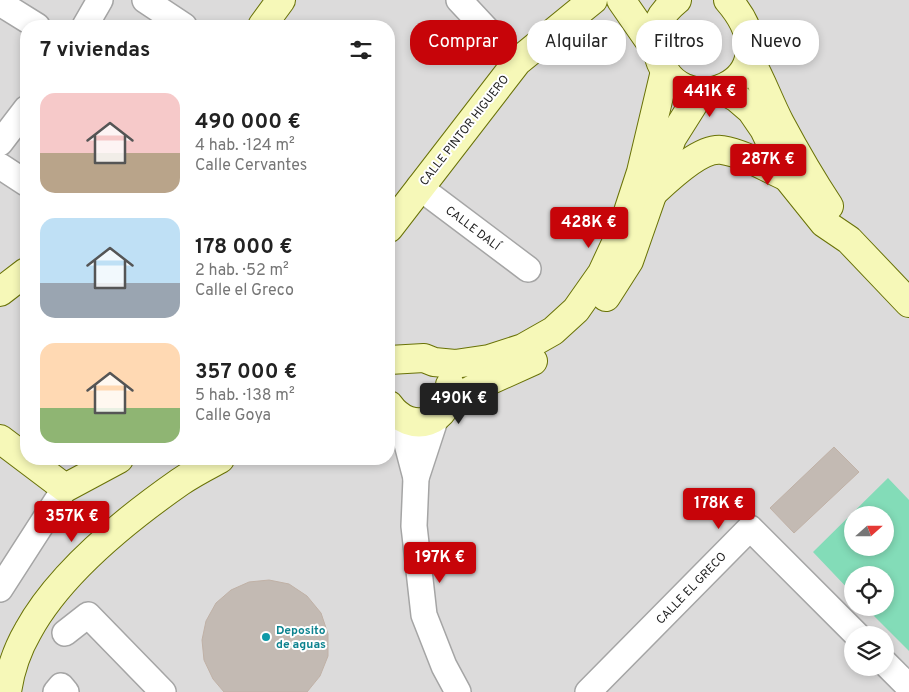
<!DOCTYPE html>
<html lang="es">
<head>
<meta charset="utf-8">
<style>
  body { margin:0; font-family:Overpass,sans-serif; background:#f6f6f6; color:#222; height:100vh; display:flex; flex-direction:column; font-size:19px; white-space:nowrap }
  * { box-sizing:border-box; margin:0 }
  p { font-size:16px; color:#767676 }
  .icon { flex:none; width:28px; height:28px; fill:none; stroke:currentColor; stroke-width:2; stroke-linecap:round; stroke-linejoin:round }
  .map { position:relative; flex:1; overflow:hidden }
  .drawer { position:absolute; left:20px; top:20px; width:375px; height:445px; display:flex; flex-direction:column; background:#fff; border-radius:20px; box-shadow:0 2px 8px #0003 }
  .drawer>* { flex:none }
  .hud { position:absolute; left:410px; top:20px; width:424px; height:45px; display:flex; gap:10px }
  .needle { width:32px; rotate:69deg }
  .buttons { position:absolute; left:844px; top:506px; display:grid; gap:10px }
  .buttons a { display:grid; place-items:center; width:50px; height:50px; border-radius:50%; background:#fff; box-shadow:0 2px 8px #0003; font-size:25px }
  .price { position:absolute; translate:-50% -42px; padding:0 11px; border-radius:5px; background:#c70409; color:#fff; font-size:16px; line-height:32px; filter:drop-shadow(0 1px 2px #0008) }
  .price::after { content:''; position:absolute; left:50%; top:30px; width:15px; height:11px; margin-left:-8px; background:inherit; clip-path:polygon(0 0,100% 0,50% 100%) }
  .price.active { background:#222; color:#fff }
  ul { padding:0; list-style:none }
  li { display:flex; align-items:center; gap:15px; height:125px; padding:0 20px }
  li span { display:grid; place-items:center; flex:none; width:140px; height:100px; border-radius:15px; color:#555 }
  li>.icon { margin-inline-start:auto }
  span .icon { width:60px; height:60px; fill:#fffc; stroke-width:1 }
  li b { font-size:21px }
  h2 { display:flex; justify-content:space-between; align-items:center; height:60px; padding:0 20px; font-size:21px }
  .chip { padding:0 18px; border-radius:20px; background:#fff; box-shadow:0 2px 8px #0003; font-size:18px; line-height:45px }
  .chip.active { background:#c70409; color:#fff }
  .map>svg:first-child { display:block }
</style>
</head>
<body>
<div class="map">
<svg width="909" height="692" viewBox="0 0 909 692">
  <rect width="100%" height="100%" fill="#efebe4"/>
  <path fill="#dcdbdb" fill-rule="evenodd" d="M 0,0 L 909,0 L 909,692 L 0,692 ZM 26,26 L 389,26 L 389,459 L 26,459 ZM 852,515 L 885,515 L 885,548 L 852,548 ZM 852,575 L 885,575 L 885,608 L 852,608 ZM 852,635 L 885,635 L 885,668 L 852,668 Z"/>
  <path fill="#83dcb8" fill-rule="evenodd" d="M 888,478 L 909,500 L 909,651 L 866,608 L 885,608 L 885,575 L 852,575 L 852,593 L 813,552 ZM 852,515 L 885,515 L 885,548 L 852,548 Z"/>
  <g fill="#c3bab3" stroke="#c0b1a6">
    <polygon points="834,447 859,472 794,533 770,508"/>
    <polygon points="269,580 289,584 307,596 321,613 328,634 328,656 320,676 307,692 224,692 213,679 204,660 202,640 206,621 216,603 231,590 249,582"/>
  </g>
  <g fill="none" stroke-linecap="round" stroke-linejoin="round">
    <g stroke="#a5a5a5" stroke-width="28">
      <g id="street">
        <polyline points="145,0 184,26"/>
        <polyline points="459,0 517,62"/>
        <polyline points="0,3 37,26"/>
        <polyline points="85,26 100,0"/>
        <polyline points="0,143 26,109"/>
        <polyline points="0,166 26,183"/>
        <polyline points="419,187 528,269"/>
        <polyline points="400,417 416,478"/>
        <polyline points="436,417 416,478 414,526 424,615 444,666 458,692"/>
        <polyline points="0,589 65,488"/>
        <polyline points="65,633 88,615 163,692"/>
        <polyline points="885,663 909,687"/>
        <polyline points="56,692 61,686 66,692"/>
        <polyline points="588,692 750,528 857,635"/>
      </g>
    </g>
    <g stroke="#697207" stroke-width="30">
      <g id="secondary">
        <polyline points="621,0 657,52"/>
        <path d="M 677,0 C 660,14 653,26 657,49 C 671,131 801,84 728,0"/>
        <polyline points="262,26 281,0"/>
        <path d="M 750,60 C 762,81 769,102 780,123 C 795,151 811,179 829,206"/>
        <polyline points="721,89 737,98 751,110 764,129 787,177 824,223 849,240 909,303"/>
        <path d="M 654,192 C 669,178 701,147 722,150 C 746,154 766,168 787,177"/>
        <polyline points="389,228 517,62 593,0"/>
        <polyline points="0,292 26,272"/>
        <polyline points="606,297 629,261 672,138 701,92"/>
        <polyline points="389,360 424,358 434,362 455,364 489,359 523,348 553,331 576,310 602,273 622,230 641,172 665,71"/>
        <polyline points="448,403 482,384 533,361"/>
        <path d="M 389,405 C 411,436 451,423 450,385"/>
        <polyline points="0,439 65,488 119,459"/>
        <path d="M 7,692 C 10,671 17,650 28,631 C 59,574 127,519 180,482 C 193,473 207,466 220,459"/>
      </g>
    </g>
    <use href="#street" stroke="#fff" stroke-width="25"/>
    <use href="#secondary" stroke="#f6f8b8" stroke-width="28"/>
  </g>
  <circle fill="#0f9aa8" stroke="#fff" stroke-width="2" cx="266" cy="637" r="5"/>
  <g text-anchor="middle" stroke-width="4" stroke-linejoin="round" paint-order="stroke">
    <g font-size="12" fill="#1e1e1e" stroke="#fff">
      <text transform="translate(464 130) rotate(-52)" y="4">CALLE PINTOR HIGUERO</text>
      <text transform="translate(473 228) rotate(37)" y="4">CALLE DALÍ</text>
      <text transform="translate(691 588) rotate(-46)" y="4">CALLE EL GRECO</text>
    </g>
    <g font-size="12" font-weight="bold" fill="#0d838f" stroke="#fff" text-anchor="start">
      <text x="276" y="634">Deposito<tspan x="276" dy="14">de aguas</tspan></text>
    </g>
  </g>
</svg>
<div class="buttons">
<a><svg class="needle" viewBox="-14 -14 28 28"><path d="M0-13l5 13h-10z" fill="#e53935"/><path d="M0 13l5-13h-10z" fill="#767676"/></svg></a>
<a><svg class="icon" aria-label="locate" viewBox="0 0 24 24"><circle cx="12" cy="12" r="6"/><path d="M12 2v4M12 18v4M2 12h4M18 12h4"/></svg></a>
<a><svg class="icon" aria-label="layers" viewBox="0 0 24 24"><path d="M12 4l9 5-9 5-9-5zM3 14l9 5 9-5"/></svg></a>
</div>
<b class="price" style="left:710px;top:118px">441K €</b>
<b class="price" style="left:768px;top:186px">287K €</b>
<b class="price" style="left:589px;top:249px">428K €</b>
<b class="price active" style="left:459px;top:425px">490K €</b>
<b class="price" style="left:719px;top:530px">178K €</b>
<b class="price" style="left:72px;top:543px">357K €</b>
<b class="price" style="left:440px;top:584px">197K €</b>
<div class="hud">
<a class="chip active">Comprar</a>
<a class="chip">Alquilar</a>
<a class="chip">Filtros</a>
<a class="chip">Nuevo</a>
</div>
<section class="drawer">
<h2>7 viviendas<svg class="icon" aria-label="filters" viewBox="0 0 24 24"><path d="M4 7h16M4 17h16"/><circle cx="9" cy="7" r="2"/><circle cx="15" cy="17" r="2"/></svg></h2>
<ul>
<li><span style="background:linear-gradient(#f6c9c9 60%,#b9a48a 0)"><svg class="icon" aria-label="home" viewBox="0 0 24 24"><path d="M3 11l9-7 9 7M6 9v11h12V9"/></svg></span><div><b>490 000 €</b><p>4 hab. · 124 m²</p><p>Calle Cervantes</p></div></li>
<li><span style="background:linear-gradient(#bfe0f5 65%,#9aa5b1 0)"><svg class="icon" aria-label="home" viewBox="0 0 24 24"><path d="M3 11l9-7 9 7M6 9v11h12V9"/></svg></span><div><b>178 000 €</b><p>2 hab. · 52 m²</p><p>Calle el Greco</p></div></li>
<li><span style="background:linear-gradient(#ffd9b3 65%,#8fb573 0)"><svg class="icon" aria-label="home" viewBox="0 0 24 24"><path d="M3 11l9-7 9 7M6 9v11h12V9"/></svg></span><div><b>357 000 €</b><p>5 hab. · 138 m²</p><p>Calle Goya</p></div></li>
</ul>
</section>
</div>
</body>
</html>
